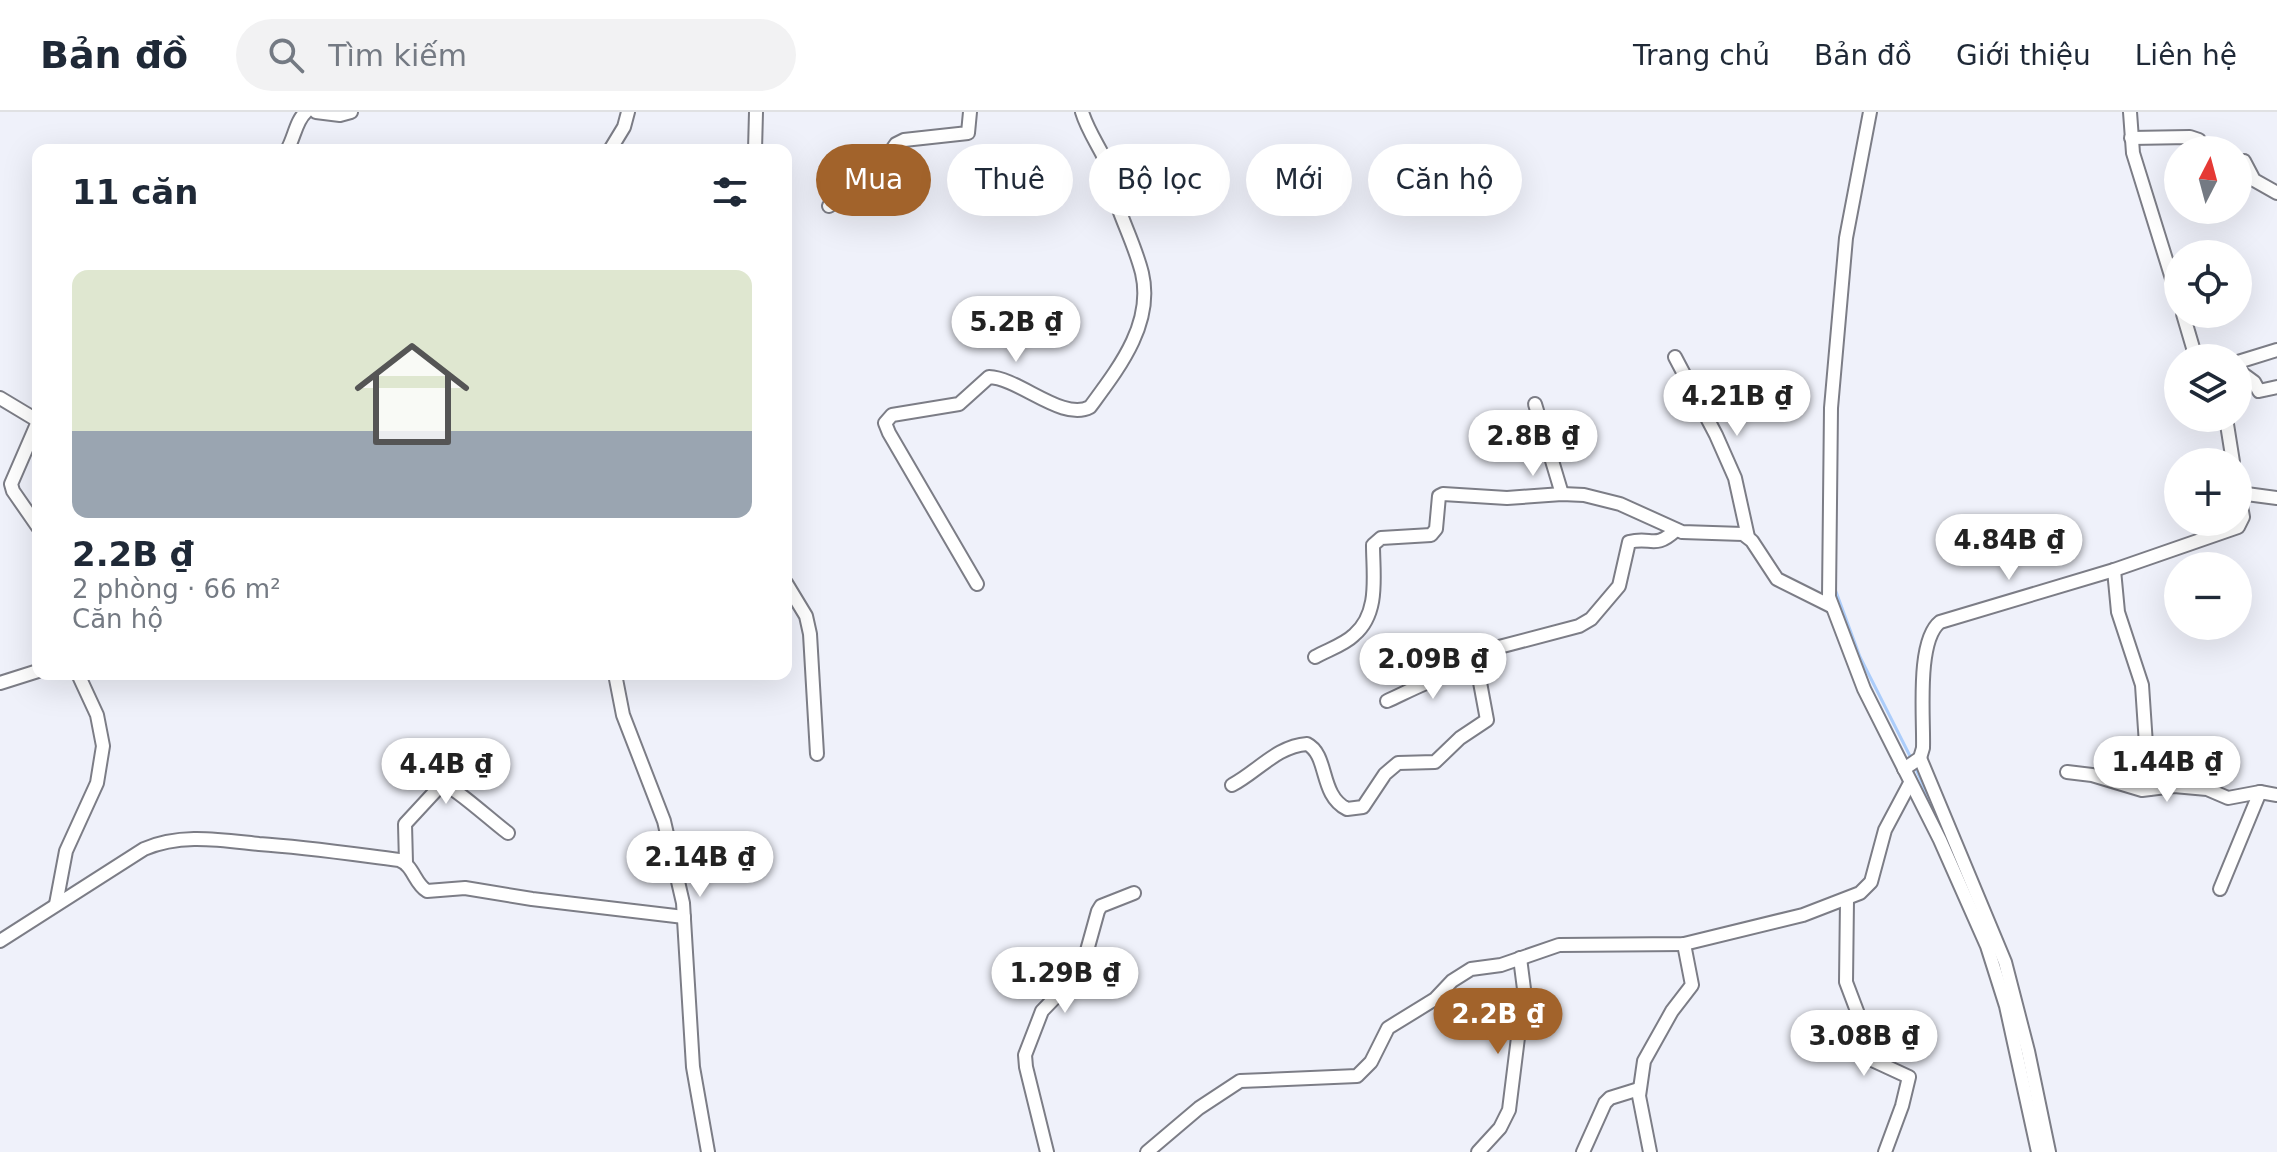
<!DOCTYPE html>
<html lang="vi">
<head>
<meta charset="utf-8">
<style>
  body { margin:0; font-family:"DejaVu Sans",sans-serif; background:#f2f2f3; color:#1f2937; height:100vh; display:flex; flex-direction:column; font-size:30px; white-space:nowrap }
  * { box-sizing:border-box; margin:0 }
  p { font-size:26px; color:#747a83 }
  .icon { flex:none; width:44px; height:44px; fill:none; stroke:currentColor; stroke-width:2; stroke-linecap:round; stroke-linejoin:round }
  .map { position:relative; flex:1; overflow:hidden }
  .side { position:absolute; left:32px; top:32px; width:760px; height:536px; display:flex; flex-direction:column; background:#fff; border-radius:16px; box-shadow:0 8px 32px #0002 }
  .side>* { flex:none }
  .top-card { position:absolute; left:816px; top:32px; width:760px; height:72px; display:flex; gap:16px }
  .needle { width:52px; rotate:6deg }
  .tools { position:absolute; left:2164px; top:24px; display:grid; gap:16px }
  .tools a { display:grid; place-items:center; width:88px; height:88px; border-radius:50%; background:#fff; box-shadow:0 8px 32px #0002; font-size:40px }
  .price { position:absolute; translate:-50% -68px; padding:0 18px; border-radius:28px; background:#fff; color:#222; font-size:26px; line-height:52px; filter:drop-shadow(0 2px 4px #0008) }
  .price::after { content:''; position:absolute; left:50%; top:48px; width:24px; height:18px; margin-left:-12px; background:inherit; clip-path:polygon(0 0,100% 0,50% 100%) }
  .price.current { background:#a2632b; color:#fff }
  ul { padding:0; list-style:none }
  li { display:grid; align-content:center; gap:16px; height:424px; padding:0 40px }
  li+li { border-top:2px solid #e0e1e3 }
  li span { display:grid; place-items:center; height:248px; border-radius:16px; color:#555 }
  li>.icon { margin-inline-start:auto }
  span .icon { width:144px; height:144px; fill:#fffc; stroke-width:1 }
  li b { font-size:34px }
  h2 { display:flex; justify-content:space-between; align-items:center; height:96px; padding:0 40px; font-size:34px }
  .chip { padding:0 28px; border-radius:36px; background:#fff; box-shadow:0 8px 32px #0002; font-size:28px; line-height:72px }
  .chip.current { background:#a2632b; color:#fff }
  header { display:flex; align-items:center; gap:48px; box-sizing:border-box; height:112px; padding:0 40px; background:#fff; border-bottom:2px solid #e0e1e3 }
  header strong { font-size:38px }
  nav { display:flex; gap:44px; margin-inline-start:auto; font-size:28px }
  .search { width:560px; height:72px; background:#f2f2f3; display:flex; align-items:center; gap:20px; box-sizing:border-box; padding:0 28px; border-radius:44px; color:#747a83; font-size:30px }
  .map>svg:first-child { display:block }
</style>
</head>
<body>
<header>
<strong>Bản đồ</strong>
<div class="search"><svg class="icon" aria-label="search" viewBox="0 0 24 24"><circle cx="10" cy="10" r="6"/><path d="M15 15l6 6"/></svg>Tìm kiếm</div>
<nav><a>Trang chủ</a><a>Bản đồ</a><a>Giới thiệu</a><a>Liên hệ</a></nav>
</header>
<div class="map">
<svg width="2277" height="1040" viewBox="0 0 2277 1040">
  <rect width="100%" height="100%" fill="#eff1fa"/>
  <g fill="none" stroke-linecap="round" stroke-linejoin="round">
    <g stroke="#accdfa" stroke-width="3">
      <polyline points="1835,477 1860,545 1912,648"/>
      <polyline points="1915,655 1965,769"/>
    </g>
    <g stroke="#7c7d86" stroke-width="16">
      <g id="minor">
        <polyline points="316,0 340,3 351,0"/>
        <polyline points="1870,0 1846,126 1831,296 1829,485 1864,577 1940,728 1987,834 2006,894 2038,1040"/>
        <polyline points="2130,0 2133,41 2178,186"/>
        <polyline points="2131,26 2190,25 2199,28"/>
        <path d="M 287,38 C 294,27 296,8 306,0"/>
        <polyline points="610,38 624,15 628,0"/>
        <polyline points="755,38 756,0"/>
        <polyline points="2244,49 2254,68 2277,81"/>
        <polyline points="829,94 875,62 896,32 904,28 968,21 970,0"/>
        <polyline points="2183,202 2196,246"/>
        <polyline points="1675,245 1716,323 1735,366 1748,425"/>
        <polyline points="2238,250 2277,238"/>
        <polyline points="2239,259 2254,270 2259,279 2277,275"/>
        <polyline points="0,286 35,307 37,312 11,372 13,379 38,415"/>
        <polyline points="1535,292 1562,382"/>
        <polyline points="2226,306 2233,350"/>
        <polyline points="2239,381 2277,386"/>
        <polyline points="2114,458 2118,500 2142,573 2149,677"/>
        <polyline points="786,471 806,504 810,522 817,642"/>
        <path d="M 977,472 L 889,321 L 885,311 L 892,303 L 959,292 L 989,265 C 1019,266 1063,310 1090,295 C 1118,257 1154,212 1142,161 C 1136,137 1125,115 1117,92 C 1112,80 1114,67 1109,56 C 1101,37 1088,20 1082,0"/>
        <path d="M 1315,545 C 1327,538 1344,533 1354,523 C 1380,501 1373,463 1373,433 L 1381,426 L 1431,423 L 1436,417 L 1439,384 L 1443,382 L 1507,386 L 1562,382 L 1584,383 L 1620,392 L 1682,420 L 1743,422 L 1752,429 L 1777,467 L 1831,494"/>
        <polyline points="615,562 623,603 664,709 683,791 693,955 708,1040"/>
        <polyline points="0,571 38,559"/>
        <path d="M 1387,589 C 1410,579 1455,553 1480,560"/>
        <polyline points="1920,646 2005,850 2028,939 2049,1040"/>
        <path d="M 1904,657 L 1920,646 L 1923,636 C 1924,606 1916,529 1940,510 L 2114,458 L 2238,415 L 2243,405 L 2238,377"/>
        <polyline points="2067,660 2092,663 2142,678 2174,674 2207,677 2228,686 2260,680 2277,683"/>
        <path d="M 1232,673 C 1257,660 1277,634 1307,632 C 1329,643 1319,683 1347,697 L 1363,695 L 1385,662 L 1398,651 L 1435,650 L 1460,626 L 1487,608 L 1479,565 L 1499,535 L 1579,514 L 1591,507 L 1619,474 L 1629,430 C 1652,424 1654,438 1676,418"/>
        <path d="M 406,751 L 405,712 L 442,672 C 453,673 495,712 508,721"/>
        <polyline points="2220,777 2260,680"/>
        <polyline points="1847,788 1846,870 1860,907 1857,941 1909,965 1902,994 1885,1040"/>
        <polyline points="56,792 66,739 97,671 103,634 97,603 78,562"/>
        <path d="M 0,829 L 144,737 C 181,721 220,728 259,732 C 306,735 352,742 399,748 C 414,754 414,771 427,779 L 465,776 L 532,787 L 684,805"/>
        <polyline points="1047,1040 1026,955 1025,943 1042,899 1073,867 1083,853 1098,799 1101,794 1134,781"/>
        <polyline points="1147,1040 1199,996 1240,969 1357,964 1371,950 1388,916 1435,887 1452,869 1471,857 1501,853 1559,833 1684,832 1803,803 1860,781 1871,770 1885,718 1910,671"/>
        <polyline points="1478,1040 1500,1016 1509,998 1524,877 1520,846"/>
        <polyline points="1583,1040 1605,991 1610,986 1639,977"/>
        <polyline points="1650,1040 1639,984 1644,949 1672,899 1692,873 1684,832"/>
      </g>
    </g>
    <use href="#minor" stroke="#fff" stroke-width="12"/>
  </g>
</svg>
<div class="tools">
<a><svg class="needle" viewBox="-14 -14 28 28"><path d="M0-13l5 13h-10z" fill="#e53935"/><path d="M0 13l5-13h-10z" fill="#747a83"/></svg></a>
<a><svg class="icon" aria-label="locate" viewBox="0 0 24 24"><circle cx="12" cy="12" r="6"/><path d="M12 2v4M12 18v4M2 12h4M18 12h4"/></svg></a>
<a><svg class="icon" aria-label="layers" viewBox="0 0 24 24"><path d="M12 4l9 5-9 5-9-5zM3 14l9 5 9-5"/></svg></a>
<a>+</a>
<a>−</a>
</div>
<b class="price" style="left:1016px;top:252px">5.2B ₫</b>
<b class="price" style="left:1737px;top:326px">4.21B ₫</b>
<b class="price" style="left:1533px;top:366px">2.8B ₫</b>
<b class="price" style="left:2009px;top:470px">4.84B ₫</b>
<b class="price" style="left:1433px;top:589px">2.09B ₫</b>
<b class="price" style="left:2167px;top:692px">1.44B ₫</b>
<b class="price" style="left:446px;top:694px">4.4B ₫</b>
<b class="price" style="left:700px;top:787px">2.14B ₫</b>
<b class="price" style="left:1065px;top:903px">1.29B ₫</b>
<b class="price current" style="left:1498px;top:944px">2.2B ₫</b>
<b class="price" style="left:1864px;top:966px">3.08B ₫</b>
<div class="top-card">
<a class="chip current">Mua</a>
<a class="chip">Thuê</a>
<a class="chip">Bộ lọc</a>
<a class="chip">Mới</a>
<a class="chip">Căn hộ</a>
</div>
<section class="side">
<h2>11 căn<svg class="icon" aria-label="filters" viewBox="0 0 24 24"><path d="M4 7h16M4 17h16"/><circle cx="9" cy="7" r="2"/><circle cx="15" cy="17" r="2"/></svg></h2>
<ul>
<li><span style="background:linear-gradient(#dfe7d0 65%,#9aa5b1 0)"><svg class="icon" aria-label="home" viewBox="0 0 24 24"><path d="M3 11l9-7 9 7M6 9v11h12V9"/></svg></span><div><b>2.2B ₫</b><p>2 phòng · 66 m²</p><p>Căn hộ</p></div></li>
</ul>
</section>
</div>
</body>
</html>
